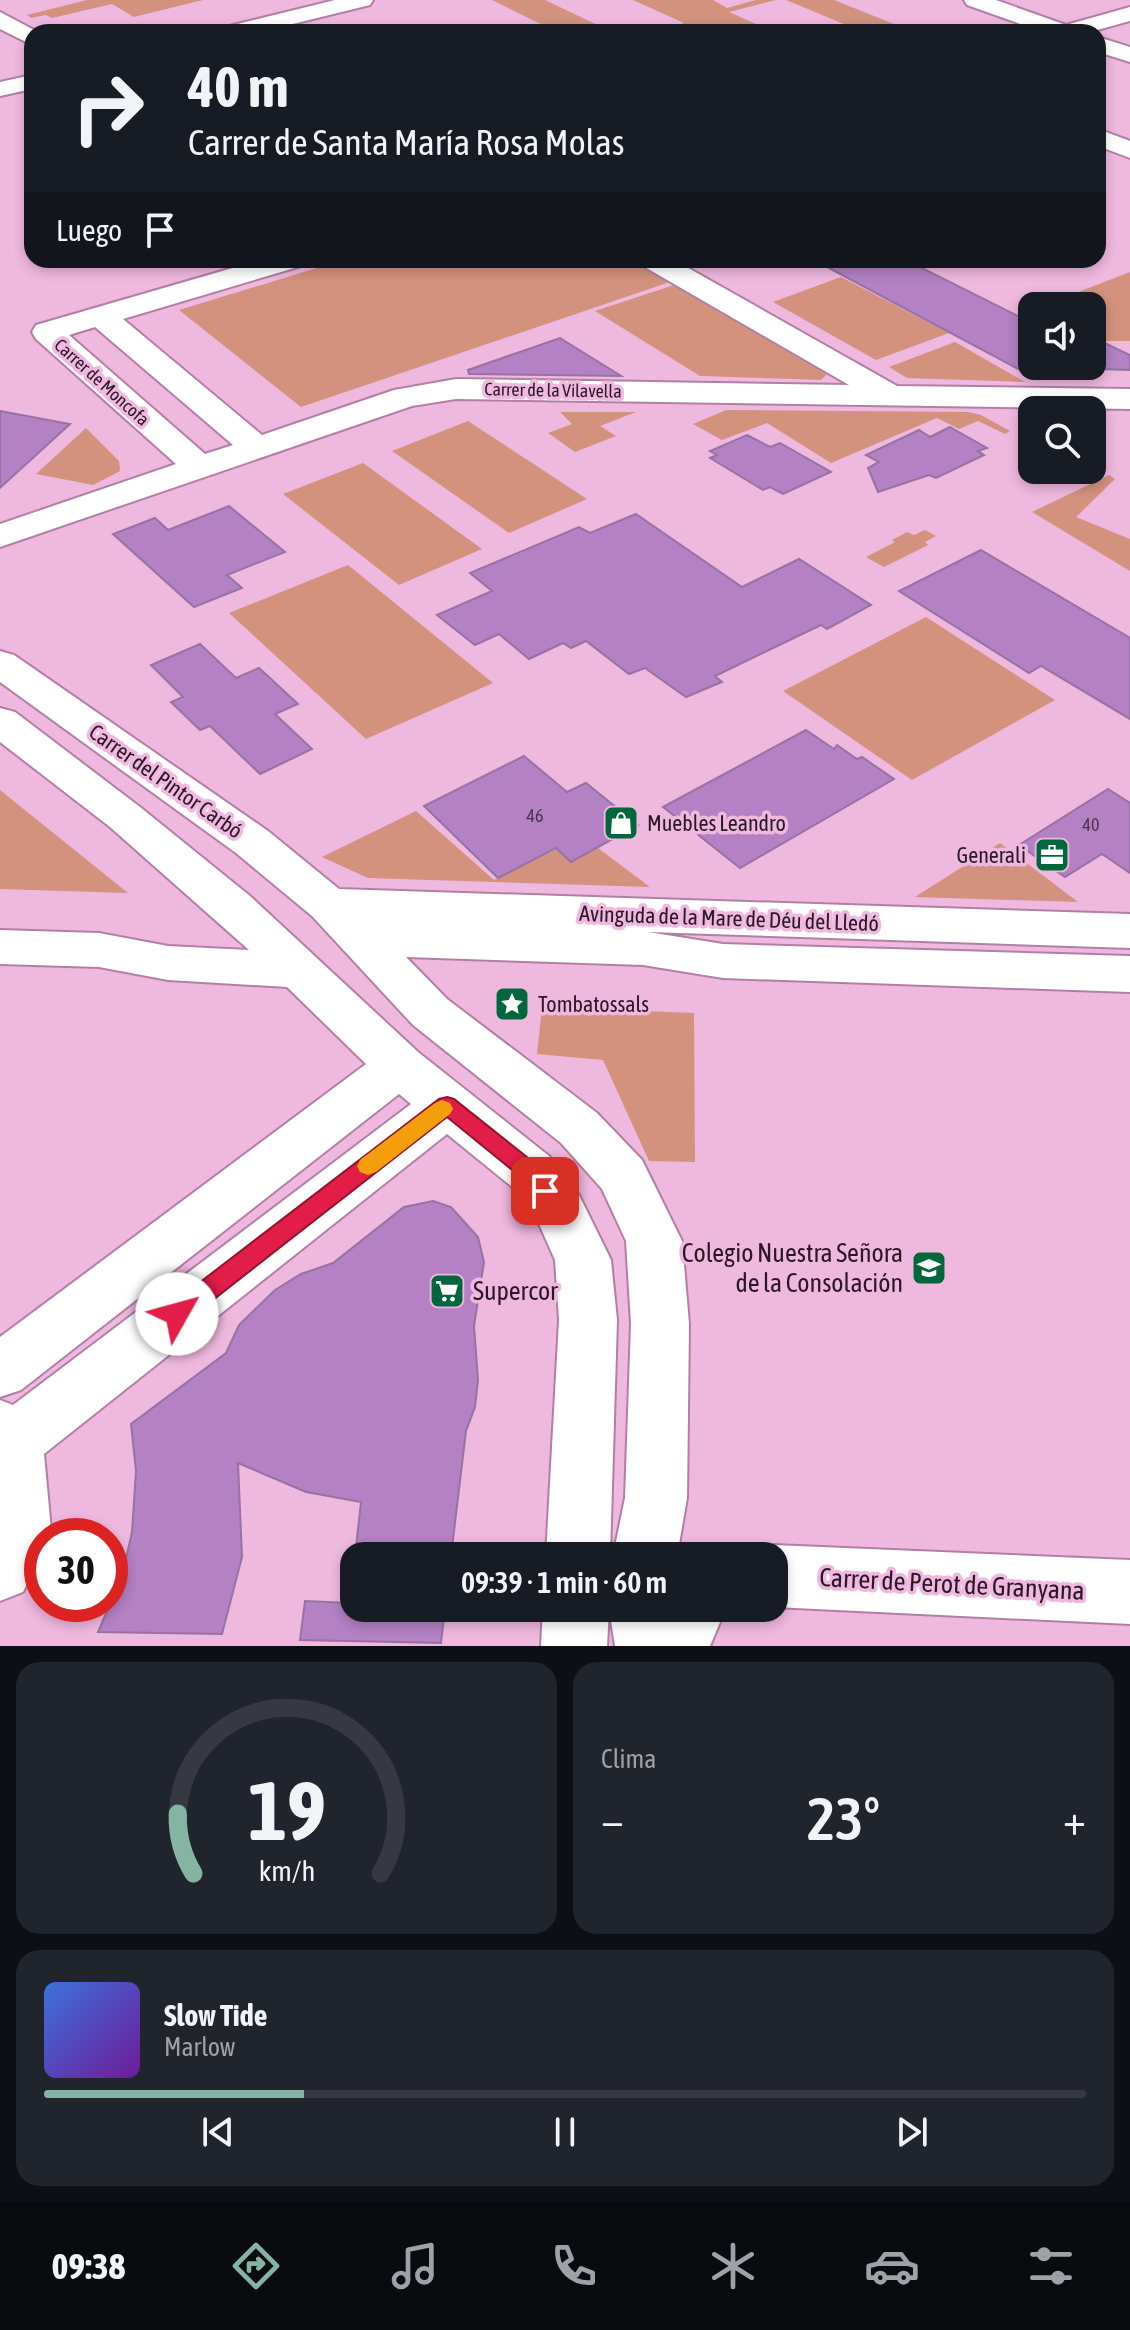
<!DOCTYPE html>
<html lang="es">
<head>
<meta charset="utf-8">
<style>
	body { margin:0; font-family:"Asap Condensed",sans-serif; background:#20242c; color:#f1f3f6; height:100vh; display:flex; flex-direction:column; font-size:30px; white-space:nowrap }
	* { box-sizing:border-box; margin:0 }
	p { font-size:26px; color:#9ea1a6 }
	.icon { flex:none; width:44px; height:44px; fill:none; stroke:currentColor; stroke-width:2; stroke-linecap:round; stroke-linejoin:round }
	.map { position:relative; height:1646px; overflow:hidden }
	.side { display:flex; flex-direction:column; gap:16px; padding:16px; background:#0d0f14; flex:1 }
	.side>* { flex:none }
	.guide { position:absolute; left:24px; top:24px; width:1082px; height:244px; border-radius:24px; box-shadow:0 4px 12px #0003; background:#171b24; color:#f1f3f6; overflow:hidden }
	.tools { position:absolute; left:1018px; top:292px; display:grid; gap:16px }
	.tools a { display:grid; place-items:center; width:88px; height:88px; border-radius:16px; background:#171b24; box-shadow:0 4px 12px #0003; font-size:40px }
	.speed { position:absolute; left:24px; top:1518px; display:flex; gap:16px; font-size:40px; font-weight:700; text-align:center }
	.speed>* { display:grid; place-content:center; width:104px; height:104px; border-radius:50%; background:#171b24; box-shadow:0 4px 12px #0003; line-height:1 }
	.speed .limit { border:12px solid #d22; background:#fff; color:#111 }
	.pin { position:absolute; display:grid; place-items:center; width:68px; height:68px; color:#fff; margin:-34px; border-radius:16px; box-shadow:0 4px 12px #0006 }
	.me { position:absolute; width:88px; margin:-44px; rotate:52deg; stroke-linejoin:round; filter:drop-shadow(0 0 6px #0008) }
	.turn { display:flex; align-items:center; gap:28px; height:168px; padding:0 32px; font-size:36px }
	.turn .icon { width:104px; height:104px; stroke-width:2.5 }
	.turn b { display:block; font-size:56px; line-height:68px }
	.then { display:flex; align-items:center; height:76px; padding:0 32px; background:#0003; gap:16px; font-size:30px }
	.big { font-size:60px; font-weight:600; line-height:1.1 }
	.side .card { flex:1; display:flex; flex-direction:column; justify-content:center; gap:12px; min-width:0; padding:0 28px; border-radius:24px; background:#20242c }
	.side .dial { align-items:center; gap:0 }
	.dial svg { height:208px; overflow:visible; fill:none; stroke:#363941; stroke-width:7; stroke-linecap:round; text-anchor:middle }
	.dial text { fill:#f1f3f6; stroke:none }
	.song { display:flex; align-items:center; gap:24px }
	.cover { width:96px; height:96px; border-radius:12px; background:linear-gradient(135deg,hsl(220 70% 55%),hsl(280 70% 35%)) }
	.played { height:8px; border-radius:4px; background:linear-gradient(90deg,#85b4a3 25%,#363941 25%) }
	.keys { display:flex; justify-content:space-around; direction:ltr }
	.heat { display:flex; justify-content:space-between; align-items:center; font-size:44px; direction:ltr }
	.side .tiles { flex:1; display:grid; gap:16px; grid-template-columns:1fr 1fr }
	.card:last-child { grid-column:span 2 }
	.trip { position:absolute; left:340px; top:1542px; width:448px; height:80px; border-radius:24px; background:#171b24; box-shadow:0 4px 12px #0003; font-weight:600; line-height:80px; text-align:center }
	.menu { display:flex; height:128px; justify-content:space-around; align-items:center; background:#090b0e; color:#9ea1a6 }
	.menu .icon { width:56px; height:56px }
	.menu .selected { color:#85b4a3 }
	.menu b { font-size:36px; color:#f1f3f6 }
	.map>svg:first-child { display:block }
	.green { fill:#d3927e }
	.building { fill:#b381c4; stroke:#9673a2; stroke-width:2 }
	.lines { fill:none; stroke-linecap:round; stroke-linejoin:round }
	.minor-casing { stroke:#b27fa4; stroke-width:4 }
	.minor { fill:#fff; fill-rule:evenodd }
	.route { fill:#e11d48; stroke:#92132f; stroke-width:2 }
	.slow { fill:#f59e0b }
	.labels { text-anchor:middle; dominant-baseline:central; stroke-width:7; stroke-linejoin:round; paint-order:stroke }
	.far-street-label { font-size:18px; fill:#2b1726; stroke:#efb8df }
	.number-label { font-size:18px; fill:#4d324e }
	.street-label { font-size:22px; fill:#2b1726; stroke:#efb8df }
	.poi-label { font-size:22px; fill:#2b1726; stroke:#efb8df; text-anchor:start }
	.near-poi-label { font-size:26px; fill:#2b1726; stroke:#efb8df; text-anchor:end }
	.near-street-label { font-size:26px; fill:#2b1726; stroke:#efb8df }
</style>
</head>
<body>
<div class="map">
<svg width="1130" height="1646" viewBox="0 0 1130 1646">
	<rect width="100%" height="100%" fill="#efb8df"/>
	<g class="green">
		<polygon points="87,0 203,0 134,17 112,4 52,18 46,15 31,18 27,15"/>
		<polygon points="492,0 545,0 612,32 557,32"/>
		<polygon points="633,0 713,0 727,8 756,0 776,0 729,12 774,32 717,32 698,25 649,32 684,23"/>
		<polygon points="786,0 834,0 914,32 863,32"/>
		<polygon points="343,260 632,260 670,282 301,407 179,310"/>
		<polygon points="1130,272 1130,341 1100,341 1092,337 1092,306 1042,306"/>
		<polygon points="841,277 949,333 876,360 773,302"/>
		<polygon points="674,285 827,374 821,380 700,376 595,311"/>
		<polygon points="955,342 1025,382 907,378 889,367"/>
		<polygon points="726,410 968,412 981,415 1010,431 1005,434 978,421 959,429 937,418 831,463 767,423 722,440 693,424"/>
		<polygon points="560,412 636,412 600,426 616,436 575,452 548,433 572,424"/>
		<polygon points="468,421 587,499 509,533 392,451"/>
		<polygon points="86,428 119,461 120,471 93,485 36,474"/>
		<polygon points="363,463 482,549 399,585 283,494"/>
		<polygon points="1109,475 1115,479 1076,517 1130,539 1130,571 1032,512"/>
		<polygon points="925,530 936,536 925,542 928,545 884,567 866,557 895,542 892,540 907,532 914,535"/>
		<polygon points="348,565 493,683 366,739 229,613"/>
		<polygon points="926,617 1055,700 912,780 783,691"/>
		<polygon points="0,790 128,893 0,889"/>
		<polygon points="416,811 494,880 557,849 572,862 598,848 650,887 368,878 322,857"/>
		<polygon points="1000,843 1078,902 915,897"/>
		<polygon points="542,1007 694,1013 695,1162 649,1161 603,1060 537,1054"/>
	</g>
	<g class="building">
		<polygon points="814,260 906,260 1032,323 1032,366 1034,366 1022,371"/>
		<polygon points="1092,337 1130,355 1130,370 1064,368 1092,366"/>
		<polygon points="560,338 621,376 469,374 468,370"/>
		<polygon points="0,411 70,424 0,488"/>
		<polygon points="950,427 987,448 978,451 984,455 936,478 929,475 878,492 868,468 879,462 866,455 919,430 930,437"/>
		<polygon points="747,435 770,447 780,443 831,472 783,494 770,487 763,490 710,458 717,455 710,451"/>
		<polygon points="229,506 285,552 227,575 242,588 194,607 113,534 155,518 168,530"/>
		<polygon points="636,514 742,587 799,559 871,605 827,629 821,625 715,676 722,682 686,697 645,668 629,674 586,641 571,648 563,643 529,659 499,634 475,645 437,615 492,591 470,573 579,527 590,533"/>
		<polygon points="981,550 1130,638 1130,719 1041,666 1029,673 899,591"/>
		<polygon points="200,644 236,678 259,668 298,704 275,714 312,749 260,774 210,726 200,730 171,702 183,697 151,665"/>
		<polygon points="806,730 834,749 837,745 857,759 862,757 894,779 740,868 663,807"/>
		<polygon points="524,756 567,792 586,783 638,825 571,862 556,848 498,878 424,806"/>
		<polygon points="1108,789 1130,803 1130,873 1102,854 1065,877 1019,845"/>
		<polygon points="433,1201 451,1207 478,1237 484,1262 474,1326 478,1380 475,1407 466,1431 451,1556 355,1556 361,1502 306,1492 238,1463 242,1557 222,1634 98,1632 122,1576 132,1532 136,1471 131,1424 226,1353 239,1325 275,1290 301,1274 333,1263 404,1207"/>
		<polygon points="354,1561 354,1608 445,1608 441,1643 300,1640 305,1601 349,1603"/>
	</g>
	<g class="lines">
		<defs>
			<g id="minor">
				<polygon points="335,0 373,0 370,5 260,32 222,32 225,27"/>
				<polygon points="964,0 996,0 1066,25 1130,7 1130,21 1090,32 1043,32 967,5"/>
				<polygon points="0,12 38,32 32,32 32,45 0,29"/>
				<polygon points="1098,37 1130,47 1130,62 1098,52"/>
				<polygon points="32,75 32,89 0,96 0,82"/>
				<polygon points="1098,129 1130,141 1130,158 1098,146"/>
				<path d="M260,260H305L301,266L123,319L262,435L394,390L456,379L849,385L643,266L639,260H674L897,386L1130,389V409L456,399L412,406L0,547V524L176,464L36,339L32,332L36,325ZM95,327L233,445L205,454L69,335Z"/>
				<polygon points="0,651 14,655 268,831 339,889 1130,914 1130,948 648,932 723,944 1130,956 1130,992 723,978 643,965 406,957 447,999 597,1113 642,1160 682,1241 689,1324 687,1498 677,1556 613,1556 625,1498 631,1324 626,1241 602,1189 561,1143 413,1025 312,916 236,853 0,682"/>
				<polygon points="0,708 15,712 140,807 250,896 418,1052 549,1156 579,1195 611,1260 617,1320 610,1556 546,1556 559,1320 555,1260 539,1224 511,1186 447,1134 44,1454 51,1530 49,1536 42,1536 42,1552 23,1592 0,1601 0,1400 13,1405 411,1104 399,1094 21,1390 0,1397 0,1337 366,1064 287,987 168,980 99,967 0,964 0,930 99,933 168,946 249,950 110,827 0,742"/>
				<polygon points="774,1545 1130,1560 1130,1624 774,1607 774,1556 750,1556"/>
				<polygon points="543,1608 609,1608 607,1646 541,1646"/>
				<polygon points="609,1608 726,1608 710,1646 615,1646"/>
			</g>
		</defs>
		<use href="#minor" class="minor-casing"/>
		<use href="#minor" class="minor"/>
	</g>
	<polygon class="route" points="447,1097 454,1099 537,1165 556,1191 553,1197 545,1200 537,1197 522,1178 447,1117 186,1321 177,1324 169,1321 166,1314 169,1306 439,1099"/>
	<polygon class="slow" points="442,1100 450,1103 453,1109 450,1114 376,1172 368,1175 360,1172 357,1166 360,1160 435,1103"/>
	<defs>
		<symbol id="shop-square" viewBox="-11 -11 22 22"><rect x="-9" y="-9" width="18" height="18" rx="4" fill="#00673d" stroke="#efb8df"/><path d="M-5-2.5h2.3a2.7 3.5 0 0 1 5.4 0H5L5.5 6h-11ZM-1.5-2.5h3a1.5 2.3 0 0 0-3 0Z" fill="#fff"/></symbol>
		<symbol id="office-square" viewBox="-11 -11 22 22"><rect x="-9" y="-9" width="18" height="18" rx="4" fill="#00673d" stroke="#efb8df"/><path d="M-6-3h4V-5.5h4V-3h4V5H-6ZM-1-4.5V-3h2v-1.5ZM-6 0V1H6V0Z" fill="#fff"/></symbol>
		<symbol id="sight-square" viewBox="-11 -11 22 22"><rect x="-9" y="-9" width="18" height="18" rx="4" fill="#00673d" stroke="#efb8df"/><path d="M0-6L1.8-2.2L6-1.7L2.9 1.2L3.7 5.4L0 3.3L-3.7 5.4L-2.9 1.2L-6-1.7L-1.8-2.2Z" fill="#fff"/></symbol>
		<symbol id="school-square" viewBox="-11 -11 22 22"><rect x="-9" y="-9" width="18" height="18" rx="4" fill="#00673d" stroke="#efb8df"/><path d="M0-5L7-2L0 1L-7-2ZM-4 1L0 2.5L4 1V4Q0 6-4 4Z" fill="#fff"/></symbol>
		<symbol id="supermarket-square" viewBox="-11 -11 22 22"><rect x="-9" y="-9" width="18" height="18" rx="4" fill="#00673d" stroke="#efb8df"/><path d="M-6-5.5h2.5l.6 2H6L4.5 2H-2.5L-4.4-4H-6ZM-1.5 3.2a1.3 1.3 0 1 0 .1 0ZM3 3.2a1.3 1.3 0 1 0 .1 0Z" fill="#fff"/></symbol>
	</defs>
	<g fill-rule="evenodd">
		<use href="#shop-square" x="601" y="803" width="40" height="40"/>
		<use href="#office-square" x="1032" y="835" width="40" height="40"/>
		<use href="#sight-square" x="492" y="984" width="40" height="40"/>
		<use href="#school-square" x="909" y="1248" width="40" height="40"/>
		<use href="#supermarket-square" x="427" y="1271" width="40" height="40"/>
	</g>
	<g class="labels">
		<g class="far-street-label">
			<text transform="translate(102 382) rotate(42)">Carrer de Moncofa</text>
			<text transform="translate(553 390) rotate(1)">Carrer de la Vilavella</text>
		</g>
		<g class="number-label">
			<text x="535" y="815">46</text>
			<text x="1091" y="824">40</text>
		</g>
		<g class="street-label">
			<text transform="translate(166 781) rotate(35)">Carrer del Pintor Carbó</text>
			<text transform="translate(729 918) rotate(2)">Avinguda de la Mare de Déu del Lledó</text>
		</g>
		<g class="poi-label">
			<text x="647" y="823">Muebles Leandro</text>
			<text x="1026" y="855" text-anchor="end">Generali</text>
			<text x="538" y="1004">Tombatossals</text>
		</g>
		<g class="near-poi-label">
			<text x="903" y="1253">Colegio Nuestra Señora<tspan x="903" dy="30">de la Consolación</tspan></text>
			<text x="473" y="1291" text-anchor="start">Supercor</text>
		</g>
		<g class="near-street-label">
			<text transform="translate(952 1584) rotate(3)">Carrer de Perot de Granyana</text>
		</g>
	</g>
</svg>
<div class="tools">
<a><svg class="icon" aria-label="sound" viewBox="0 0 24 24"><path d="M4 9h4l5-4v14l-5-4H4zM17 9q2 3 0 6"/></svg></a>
<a><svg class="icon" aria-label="search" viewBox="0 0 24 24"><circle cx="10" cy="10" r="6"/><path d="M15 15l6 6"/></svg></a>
</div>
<div class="speed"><div class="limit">30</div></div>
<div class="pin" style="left:545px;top:1191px;background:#d93025"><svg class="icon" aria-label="arrive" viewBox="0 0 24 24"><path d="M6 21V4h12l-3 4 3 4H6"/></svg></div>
<svg class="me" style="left:177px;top:1314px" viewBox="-20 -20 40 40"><circle r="19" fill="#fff"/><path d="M0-13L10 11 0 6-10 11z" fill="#e11d48"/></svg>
<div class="trip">09:39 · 1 min · 60 m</div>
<div class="guide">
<div class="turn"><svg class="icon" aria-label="right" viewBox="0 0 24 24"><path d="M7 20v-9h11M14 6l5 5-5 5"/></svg><div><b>40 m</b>Carrer de Santa María Rosa Molas</div></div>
<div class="then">Luego<svg class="icon" aria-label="arrive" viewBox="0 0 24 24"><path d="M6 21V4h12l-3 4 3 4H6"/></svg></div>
</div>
</div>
<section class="side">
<div class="tiles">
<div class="card dial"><svg viewBox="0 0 100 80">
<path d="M14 69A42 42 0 1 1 86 69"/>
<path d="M14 69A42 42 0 0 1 8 46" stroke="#85b4a3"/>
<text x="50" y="56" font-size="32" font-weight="700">19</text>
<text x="50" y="72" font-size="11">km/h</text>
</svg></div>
<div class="card"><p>Clima</p>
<div class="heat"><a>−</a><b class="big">23°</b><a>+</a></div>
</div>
<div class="card">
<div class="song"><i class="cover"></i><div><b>Slow Tide</b><p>Marlow</p></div></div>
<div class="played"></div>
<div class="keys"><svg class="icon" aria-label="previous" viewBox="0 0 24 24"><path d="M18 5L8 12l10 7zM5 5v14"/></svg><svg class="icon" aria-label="pause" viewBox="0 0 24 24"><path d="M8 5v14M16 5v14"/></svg><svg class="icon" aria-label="next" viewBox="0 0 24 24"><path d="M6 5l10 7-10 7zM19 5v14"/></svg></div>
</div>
</div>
</section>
<nav class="menu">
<b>09:38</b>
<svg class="icon selected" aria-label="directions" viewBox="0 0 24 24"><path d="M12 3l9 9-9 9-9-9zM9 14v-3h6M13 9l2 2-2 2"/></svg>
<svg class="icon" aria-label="music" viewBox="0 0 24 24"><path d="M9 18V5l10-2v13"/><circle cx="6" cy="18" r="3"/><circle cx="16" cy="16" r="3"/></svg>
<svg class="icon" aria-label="phone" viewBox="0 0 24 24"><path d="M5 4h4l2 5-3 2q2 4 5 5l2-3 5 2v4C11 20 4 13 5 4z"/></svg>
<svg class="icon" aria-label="climate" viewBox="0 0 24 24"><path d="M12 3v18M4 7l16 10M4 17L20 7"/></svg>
<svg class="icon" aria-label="car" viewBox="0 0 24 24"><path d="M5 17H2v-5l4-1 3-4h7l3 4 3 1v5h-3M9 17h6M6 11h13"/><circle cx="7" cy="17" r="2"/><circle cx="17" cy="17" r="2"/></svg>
<svg class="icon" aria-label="filters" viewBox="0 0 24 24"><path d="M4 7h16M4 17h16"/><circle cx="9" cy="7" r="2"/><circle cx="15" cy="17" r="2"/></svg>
</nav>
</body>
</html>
